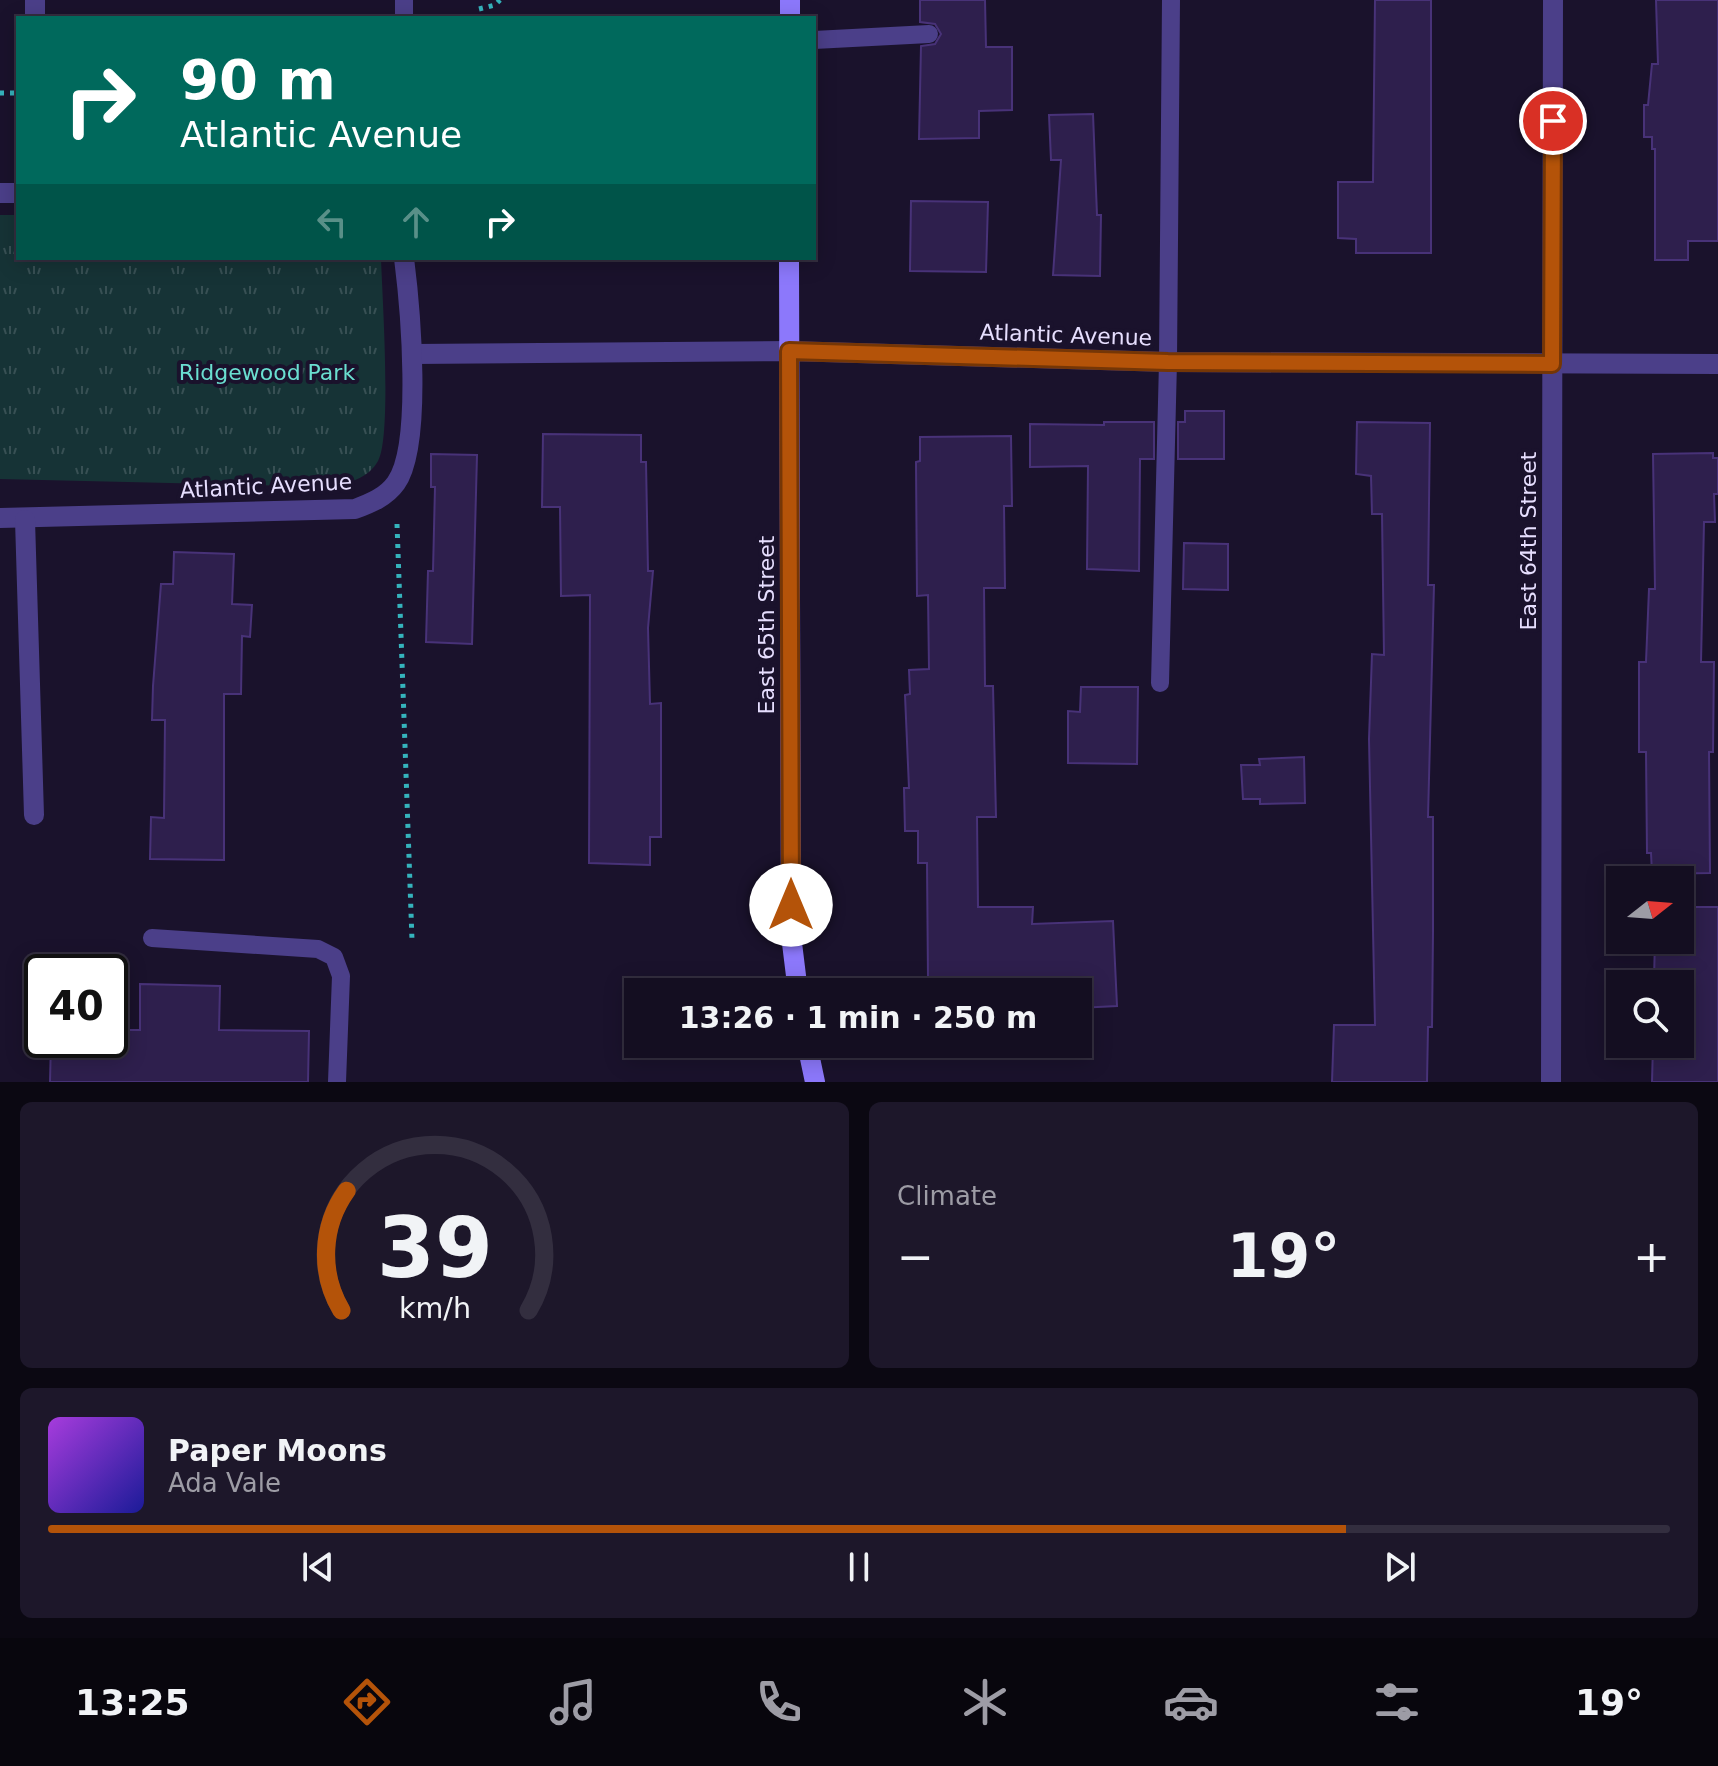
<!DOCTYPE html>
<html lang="en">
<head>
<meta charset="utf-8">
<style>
	body { margin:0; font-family:"DejaVu Sans",sans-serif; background:#1d172a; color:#f1f3f6; height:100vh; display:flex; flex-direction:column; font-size:30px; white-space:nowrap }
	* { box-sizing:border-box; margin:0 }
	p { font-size:26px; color:#9d9ca5 }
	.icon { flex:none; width:44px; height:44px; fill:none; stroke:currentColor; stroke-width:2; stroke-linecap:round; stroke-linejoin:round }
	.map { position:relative; height:1082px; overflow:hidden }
	.side { display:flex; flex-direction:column; gap:20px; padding:20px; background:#0b0812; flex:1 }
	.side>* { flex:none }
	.hud { position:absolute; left:16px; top:16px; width:800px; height:244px; border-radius:0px; box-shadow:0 4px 20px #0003,0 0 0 2px #332e3f; background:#00695c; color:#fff; overflow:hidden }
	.needle { width:52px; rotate:73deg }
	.controls { position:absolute; left:1606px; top:866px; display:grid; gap:16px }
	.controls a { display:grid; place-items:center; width:88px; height:88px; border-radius:0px; background:#140e21; box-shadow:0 4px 20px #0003,0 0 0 2px #332e3f; font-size:40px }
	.speed { position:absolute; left:24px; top:954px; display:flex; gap:16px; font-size:40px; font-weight:700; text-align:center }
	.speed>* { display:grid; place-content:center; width:104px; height:104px; border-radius:50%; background:#140e21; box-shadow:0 4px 20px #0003,0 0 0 2px #332e3f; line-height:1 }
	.speed .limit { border:4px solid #111; border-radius:12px; background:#fff; color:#111 }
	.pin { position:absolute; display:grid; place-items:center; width:68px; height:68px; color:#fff; margin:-34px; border:4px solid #fff; border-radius:50%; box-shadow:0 2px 8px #0007 }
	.me { position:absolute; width:88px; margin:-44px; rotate:0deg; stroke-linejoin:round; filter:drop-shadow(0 0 6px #0008) }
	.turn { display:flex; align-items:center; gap:28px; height:168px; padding:0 32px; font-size:36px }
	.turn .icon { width:104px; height:104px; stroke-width:2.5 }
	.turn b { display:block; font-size:56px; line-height:68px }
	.lanes { display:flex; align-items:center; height:76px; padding:0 32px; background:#0003; justify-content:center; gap:40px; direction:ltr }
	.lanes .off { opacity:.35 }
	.big { font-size:60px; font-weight:600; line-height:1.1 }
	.side .widget { flex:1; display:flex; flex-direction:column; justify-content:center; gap:12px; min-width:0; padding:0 28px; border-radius:12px; background:#1d172a }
	.side .dial { align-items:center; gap:0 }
	.dial svg { height:208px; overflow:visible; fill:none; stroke:#332e3f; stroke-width:7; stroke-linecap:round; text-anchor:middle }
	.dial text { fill:#f1f3f6; stroke:none }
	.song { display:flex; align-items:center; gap:24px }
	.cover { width:96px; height:96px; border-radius:12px; background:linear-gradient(135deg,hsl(280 70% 55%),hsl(240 70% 35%)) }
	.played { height:8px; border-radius:4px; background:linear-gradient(90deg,#b45309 80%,#332e3f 80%) }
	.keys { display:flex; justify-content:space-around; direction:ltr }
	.heat { display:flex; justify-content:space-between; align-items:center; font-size:44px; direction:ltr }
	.side .tiles { flex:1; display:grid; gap:20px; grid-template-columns:1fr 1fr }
	.widget:last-child { grid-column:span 2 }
	.trip { position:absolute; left:624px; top:978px; width:468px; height:80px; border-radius:0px; background:#140e21; box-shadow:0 4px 20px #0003,0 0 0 2px #332e3f; font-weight:600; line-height:80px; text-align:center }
	.tabs { display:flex; height:128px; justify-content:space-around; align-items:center; background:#08060d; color:#9d9ca5 }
	.tabs .icon { width:56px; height:56px }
	.tabs .current { color:#b45309 }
	.tabs b { font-size:36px; color:#f1f3f6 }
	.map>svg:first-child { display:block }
	.park { fill:url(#park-tufts) }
	.building { fill:#2e1f4d; stroke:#483278; stroke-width:2 }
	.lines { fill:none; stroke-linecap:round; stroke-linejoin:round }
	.path { stroke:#35b3bc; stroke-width:5; stroke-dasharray:4 6; stroke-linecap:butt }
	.lane { stroke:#4b3f89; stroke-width:18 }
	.street { stroke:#4b3f89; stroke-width:20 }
	.secondary { stroke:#8c78fb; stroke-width:20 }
	.route-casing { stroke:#753606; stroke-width:20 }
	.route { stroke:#b45309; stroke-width:14 }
	.labels { text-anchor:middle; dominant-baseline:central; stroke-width:8; stroke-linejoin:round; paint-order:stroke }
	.street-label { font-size:22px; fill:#e6defe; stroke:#1a122c }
	.park-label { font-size:22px; fill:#6aded0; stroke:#1a122c }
</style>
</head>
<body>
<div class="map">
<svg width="1718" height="1082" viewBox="0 0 1718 1082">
	<defs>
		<pattern id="park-tufts" width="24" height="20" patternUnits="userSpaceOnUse" patternTransform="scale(2)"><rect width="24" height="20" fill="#163336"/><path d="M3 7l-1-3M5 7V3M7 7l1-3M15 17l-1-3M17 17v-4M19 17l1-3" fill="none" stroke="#385054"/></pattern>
	</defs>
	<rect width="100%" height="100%" fill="#1a122c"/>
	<path class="park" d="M0,215H18V258H381C382,294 392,437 378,461C369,477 353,481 337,487L0,479Z"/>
	<g class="building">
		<polygon points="920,0 985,0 986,47 1012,47 1012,110 979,111 979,138 919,139 921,46 935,44 941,34 935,24 920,22"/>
		<polygon points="1375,0 1431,0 1431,253 1356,253 1356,239 1338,238 1338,182 1373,182"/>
		<polygon points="1656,0 1718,0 1718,241 1688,241 1688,260 1655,260 1655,149 1652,149 1652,137 1644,137 1644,105 1648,105 1652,64 1658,64"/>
		<polygon points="1093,114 1097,215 1101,215 1100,276 1053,275 1061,160 1051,160 1049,115"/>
		<polygon points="911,201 988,202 986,272 910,271"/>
		<polygon points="1185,411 1224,411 1224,459 1178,459 1178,422 1185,422"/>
		<polygon points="1104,422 1154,422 1154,459 1140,459 1139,571 1087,569 1088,466 1030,467 1030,424 1104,425"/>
		<polygon points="1357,422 1430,423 1428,585 1434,585 1428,817 1433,817 1433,932 1432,1027 1428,1027 1427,1082 1332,1082 1334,1025 1375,1025 1369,739 1372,654 1384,655 1382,514 1372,514 1371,476 1356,474"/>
		<polygon points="543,434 641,435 641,462 646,462 648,571 653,571 648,628 650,704 661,703 661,837 650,837 650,865 589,863 590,595 561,596 560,507 542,507"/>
		<polygon points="1011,436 1012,506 1004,506 1005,588 984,588 985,686 993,686 996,817 977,817 978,907 1033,907 1032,924 1113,921 1117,1006 1078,1008 1078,992 1069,992 1068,978 928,978 927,863 918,863 918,831 905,831 904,788 909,788 905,695 910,694 909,670 929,669 928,595 917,596 916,462 920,461 920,437"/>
		<polygon points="1713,453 1713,458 1718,458 1718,494 1714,494 1715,522 1704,522 1701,662 1714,662 1713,752 1709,752 1710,873 1652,874 1651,853 1647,853 1646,752 1639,752 1639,662 1646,662 1649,589 1655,589 1653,454"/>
		<polygon points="431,454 477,455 472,644 426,642 428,571 433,571 435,487 431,487"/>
		<polygon points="1184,543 1228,544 1228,590 1183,589"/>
		<polygon points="174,552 234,554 232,604 252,605 250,637 242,636 241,694 224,694 224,860 150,859 151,817 164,818 165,720 152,720 153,686 161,584 173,584"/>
		<polygon points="1081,687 1138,687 1137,764 1068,763 1068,711 1080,712"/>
		<polygon points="1304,757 1305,803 1260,804 1260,799 1243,799 1241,765 1260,765 1259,759"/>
		<polygon points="1680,907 1718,907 1718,1082 1652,1082 1653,1044 1680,1044 1680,979 1654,979 1655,940 1680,940"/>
		<polygon points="140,984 220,986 219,1030 309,1031 308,1082 50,1082 51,1040 110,1040 110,1030 140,1030"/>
	</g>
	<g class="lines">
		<g class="path">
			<polyline points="479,9 495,5 500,0"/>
			<polyline points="0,93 18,93"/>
			<polyline points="397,524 412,940"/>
		</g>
		<g class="lane">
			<polyline points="404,18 404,0"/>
			<polyline points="814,40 929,34"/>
			<polyline points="1160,683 1168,362 1171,0"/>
			<polyline points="152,938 318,949 334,957 341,976 337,1082"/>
		</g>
		<g class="street">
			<polyline points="35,0 35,18"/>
			<polyline points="0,193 18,193"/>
			<polyline points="413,354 789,351 1168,362 1718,364"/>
			<path d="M0,518L355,509C371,503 386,497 396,483C423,445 410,305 404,258"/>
			<polyline points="25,520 34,815"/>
			<polyline points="1551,1082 1553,0"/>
		</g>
		<g class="secondary">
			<polyline points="790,0 790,18"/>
			<polyline points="789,258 791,935 798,992"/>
			<polyline points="807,1044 815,1082"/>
		</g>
	</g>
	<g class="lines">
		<defs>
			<polyline id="route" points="791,905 789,351 1168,362 1552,364 1553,121"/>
		</defs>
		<use href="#route" class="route-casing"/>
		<use href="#route" class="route"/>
	</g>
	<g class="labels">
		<g class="street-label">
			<text transform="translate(1066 335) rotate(2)">Atlantic Avenue</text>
			<text transform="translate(266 486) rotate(-3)">Atlantic Avenue</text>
			<text transform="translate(1528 541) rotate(-90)">East 64th Street</text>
			<text transform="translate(766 625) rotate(-90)">East 65th Street</text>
		</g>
		<g class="park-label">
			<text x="267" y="372">Ridgewood Park</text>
		</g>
	</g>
</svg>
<div class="controls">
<a><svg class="needle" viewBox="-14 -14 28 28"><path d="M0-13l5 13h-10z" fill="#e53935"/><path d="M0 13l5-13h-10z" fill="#9d9ca5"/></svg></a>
<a><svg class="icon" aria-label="search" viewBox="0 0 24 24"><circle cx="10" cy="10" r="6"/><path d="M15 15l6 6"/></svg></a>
</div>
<div class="speed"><div class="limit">40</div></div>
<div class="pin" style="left:1553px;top:121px;background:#d93025"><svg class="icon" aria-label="arrive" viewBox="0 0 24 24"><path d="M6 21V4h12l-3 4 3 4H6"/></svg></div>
<svg class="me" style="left:791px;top:905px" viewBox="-20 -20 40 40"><circle r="19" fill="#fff"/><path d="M0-13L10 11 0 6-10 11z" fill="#b45309"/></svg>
<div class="trip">13:26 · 1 min · 250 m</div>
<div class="hud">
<div class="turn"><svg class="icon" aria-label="right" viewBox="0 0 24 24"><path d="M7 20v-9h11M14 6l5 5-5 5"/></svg><div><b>90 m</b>Atlantic Avenue</div></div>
<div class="lanes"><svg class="icon off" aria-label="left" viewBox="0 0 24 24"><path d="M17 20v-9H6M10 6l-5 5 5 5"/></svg><svg class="icon off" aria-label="ahead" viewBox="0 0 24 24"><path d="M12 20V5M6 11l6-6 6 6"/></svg><svg class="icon" aria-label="right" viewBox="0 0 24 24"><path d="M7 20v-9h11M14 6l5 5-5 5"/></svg></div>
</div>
</div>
<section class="side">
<div class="tiles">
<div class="widget dial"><svg viewBox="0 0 100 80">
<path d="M14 69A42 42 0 1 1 86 69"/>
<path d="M14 69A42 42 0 0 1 16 23" stroke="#b45309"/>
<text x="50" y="56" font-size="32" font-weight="700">39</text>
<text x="50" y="72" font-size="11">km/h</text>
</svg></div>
<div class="widget"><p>Climate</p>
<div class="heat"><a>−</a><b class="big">19°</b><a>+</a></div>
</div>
<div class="widget">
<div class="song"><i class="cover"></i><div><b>Paper Moons</b><p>Ada Vale</p></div></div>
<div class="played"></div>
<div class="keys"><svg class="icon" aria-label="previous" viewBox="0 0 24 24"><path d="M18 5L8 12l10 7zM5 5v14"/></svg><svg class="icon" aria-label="pause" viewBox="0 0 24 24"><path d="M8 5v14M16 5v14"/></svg><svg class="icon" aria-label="next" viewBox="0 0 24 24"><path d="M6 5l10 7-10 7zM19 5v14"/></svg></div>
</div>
</div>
</section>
<nav class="tabs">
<b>13:25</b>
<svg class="icon current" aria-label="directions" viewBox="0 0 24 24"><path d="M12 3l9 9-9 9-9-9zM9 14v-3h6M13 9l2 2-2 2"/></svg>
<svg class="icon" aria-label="music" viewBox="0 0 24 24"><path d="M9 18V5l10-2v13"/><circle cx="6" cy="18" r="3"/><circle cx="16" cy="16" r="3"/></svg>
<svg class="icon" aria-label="phone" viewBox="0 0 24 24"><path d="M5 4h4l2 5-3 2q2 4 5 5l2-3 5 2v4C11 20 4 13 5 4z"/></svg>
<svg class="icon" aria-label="climate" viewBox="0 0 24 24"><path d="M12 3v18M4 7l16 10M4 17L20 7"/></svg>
<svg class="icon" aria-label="car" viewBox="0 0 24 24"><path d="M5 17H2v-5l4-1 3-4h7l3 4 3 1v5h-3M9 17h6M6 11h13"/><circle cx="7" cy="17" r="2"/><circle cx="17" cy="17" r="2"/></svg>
<svg class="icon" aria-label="filters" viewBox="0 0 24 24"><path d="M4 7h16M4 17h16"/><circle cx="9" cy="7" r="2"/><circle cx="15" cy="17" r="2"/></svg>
<b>19°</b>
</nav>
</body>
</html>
